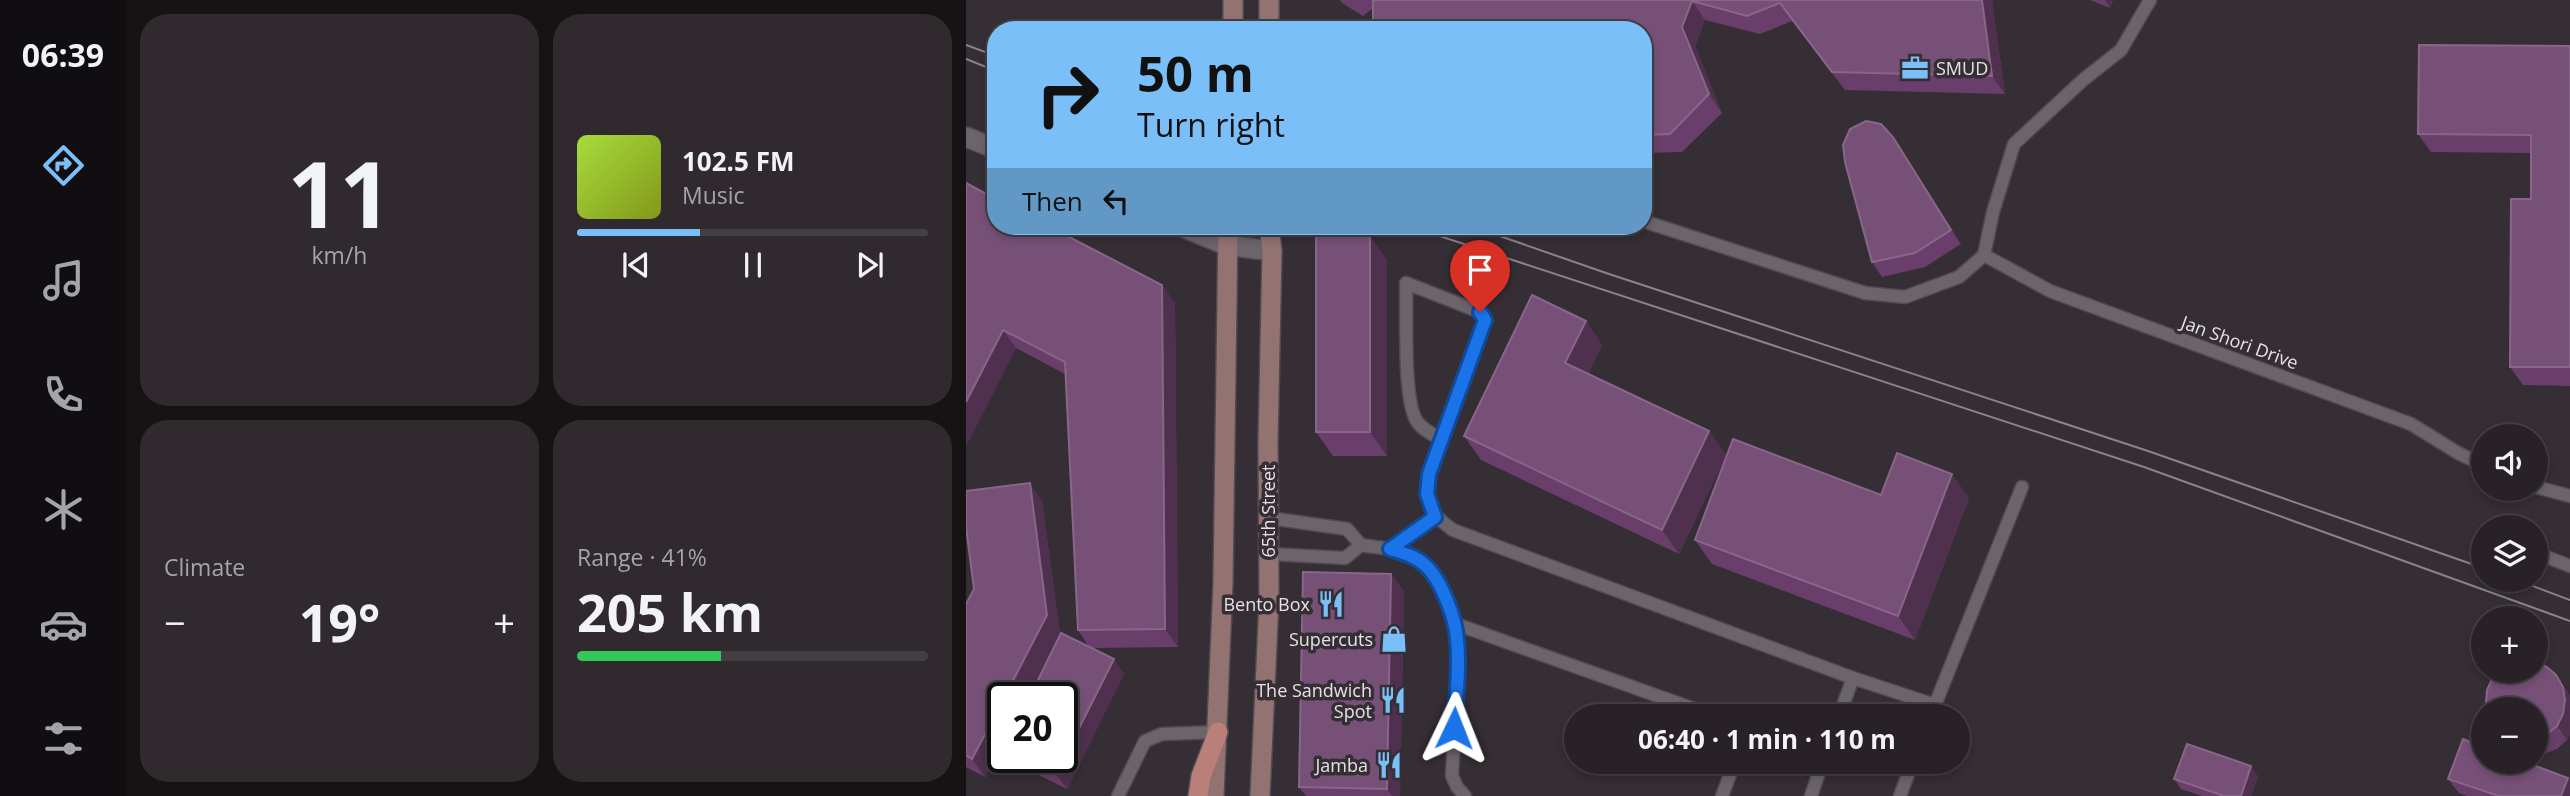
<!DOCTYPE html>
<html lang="en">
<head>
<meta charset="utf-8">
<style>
	body { margin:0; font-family:"Open Sans",sans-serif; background:#302a2f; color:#f1f3f6; height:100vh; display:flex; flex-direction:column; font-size:26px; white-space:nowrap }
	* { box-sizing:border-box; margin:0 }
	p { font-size:23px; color:#a5a4a7 }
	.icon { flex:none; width:38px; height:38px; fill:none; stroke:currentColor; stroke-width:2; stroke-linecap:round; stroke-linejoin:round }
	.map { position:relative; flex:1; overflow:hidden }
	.drawer { display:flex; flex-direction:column; gap:14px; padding:14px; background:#161315; width:840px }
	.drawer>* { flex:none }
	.guide { position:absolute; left:21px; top:21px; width:665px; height:214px; border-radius:28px; box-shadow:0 4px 10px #0003,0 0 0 2px #443f44; background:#7abff8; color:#111; overflow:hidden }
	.tools { position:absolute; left:1505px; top:424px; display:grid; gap:14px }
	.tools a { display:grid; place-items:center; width:77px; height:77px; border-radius:50%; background:#282227; box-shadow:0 4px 10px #0003,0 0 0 2px #443f44; font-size:35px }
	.speed { position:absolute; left:21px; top:682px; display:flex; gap:14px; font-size:35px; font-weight:700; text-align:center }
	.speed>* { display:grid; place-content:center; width:91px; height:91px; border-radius:50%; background:#282227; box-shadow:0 4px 10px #0003,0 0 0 2px #443f44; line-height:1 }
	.speed .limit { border:4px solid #111; border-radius:10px; background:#fff; color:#111 }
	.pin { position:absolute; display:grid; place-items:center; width:60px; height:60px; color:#fff; margin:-72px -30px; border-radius:50% 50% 50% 0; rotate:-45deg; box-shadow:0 0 7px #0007 }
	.pin .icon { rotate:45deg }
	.me { position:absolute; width:77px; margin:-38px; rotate:2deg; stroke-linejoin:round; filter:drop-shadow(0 0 5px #0008) }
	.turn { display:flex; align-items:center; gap:24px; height:147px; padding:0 35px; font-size:32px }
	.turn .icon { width:91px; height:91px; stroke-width:2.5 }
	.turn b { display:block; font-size:49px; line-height:60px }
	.then { display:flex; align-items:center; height:66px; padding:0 35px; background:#0003; gap:14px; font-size:26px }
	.big { font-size:52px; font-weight:700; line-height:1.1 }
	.drawer .card { flex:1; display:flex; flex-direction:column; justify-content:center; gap:10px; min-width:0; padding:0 24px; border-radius:28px; background:#302a2f }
	.drawer .dial { align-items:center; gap:0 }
	.dial b { font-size:91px; line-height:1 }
	.song { display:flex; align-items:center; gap:21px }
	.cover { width:84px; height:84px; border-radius:10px; background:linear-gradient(135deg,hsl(80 70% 55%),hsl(70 70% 35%)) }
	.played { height:7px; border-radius:4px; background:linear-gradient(90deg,#7abff8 35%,#443f44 35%) }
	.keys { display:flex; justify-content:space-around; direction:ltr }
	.heat { display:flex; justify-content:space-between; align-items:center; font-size:38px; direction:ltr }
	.charge { height:10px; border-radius:5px; background:linear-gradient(90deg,#34c759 41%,#443f44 0) }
	.drawer .tiles { flex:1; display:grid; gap:14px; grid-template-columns:repeat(2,1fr) }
	.trip { position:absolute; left:598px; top:704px; width:406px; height:70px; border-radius:35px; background:#282227; box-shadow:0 4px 10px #0003,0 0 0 2px #443f44; font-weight:700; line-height:70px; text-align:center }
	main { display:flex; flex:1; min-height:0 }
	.menu { display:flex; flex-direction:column; width:126px; justify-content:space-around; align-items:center; background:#100e10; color:#a5a4a7 }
	.menu .icon { width:49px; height:49px }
	.menu .on { color:#7abff8 }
	.menu b { font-size:32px; color:#f1f3f6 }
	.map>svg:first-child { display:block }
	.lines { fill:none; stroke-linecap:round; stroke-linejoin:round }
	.service-casing { stroke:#504b50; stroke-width:15 }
	.minor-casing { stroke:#504b50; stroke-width:22 }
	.secondary-casing { stroke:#504b50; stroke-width:22 }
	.primary-casing { stroke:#504b50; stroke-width:22 }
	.service { stroke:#6c646b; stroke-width:12 }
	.minor { stroke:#6c646b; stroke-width:19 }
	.secondary { stroke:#937272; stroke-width:19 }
	.primary { stroke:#bb7f79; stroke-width:19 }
	.tram { stroke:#8a8489; stroke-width:2 }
	.wall { fill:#6a3e6a }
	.shaded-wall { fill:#4f304f }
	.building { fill:#775077; stroke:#896689; stroke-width:2 }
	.route-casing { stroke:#114b97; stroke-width:18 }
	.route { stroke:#1a73e8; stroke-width:12 }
	.labels { text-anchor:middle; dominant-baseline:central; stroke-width:7; stroke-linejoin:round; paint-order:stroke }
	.poi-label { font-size:18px; fill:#e5e1e5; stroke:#352e34; text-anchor:end }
	.street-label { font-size:18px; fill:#e5e1e5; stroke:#352e34 }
</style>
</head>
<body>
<main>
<nav class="menu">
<b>06:39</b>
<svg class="icon on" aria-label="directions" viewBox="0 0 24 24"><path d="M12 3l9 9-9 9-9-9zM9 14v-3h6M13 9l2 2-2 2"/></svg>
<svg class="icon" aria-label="music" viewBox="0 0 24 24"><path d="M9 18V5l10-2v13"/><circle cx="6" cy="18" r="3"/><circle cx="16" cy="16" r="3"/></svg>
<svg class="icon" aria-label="phone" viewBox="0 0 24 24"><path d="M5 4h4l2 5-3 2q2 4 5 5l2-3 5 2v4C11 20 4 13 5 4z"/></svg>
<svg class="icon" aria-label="climate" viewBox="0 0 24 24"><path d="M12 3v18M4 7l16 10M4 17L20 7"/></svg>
<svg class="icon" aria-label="car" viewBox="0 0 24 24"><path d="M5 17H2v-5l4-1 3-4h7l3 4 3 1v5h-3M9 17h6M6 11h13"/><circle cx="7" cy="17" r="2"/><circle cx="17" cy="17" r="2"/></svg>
<svg class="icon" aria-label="filters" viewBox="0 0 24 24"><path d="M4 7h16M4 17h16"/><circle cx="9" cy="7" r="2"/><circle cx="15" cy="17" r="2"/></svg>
</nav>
<section class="drawer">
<div class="tiles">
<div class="card dial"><b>11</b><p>km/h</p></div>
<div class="card">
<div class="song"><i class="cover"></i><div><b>102.5 FM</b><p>Music</p></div></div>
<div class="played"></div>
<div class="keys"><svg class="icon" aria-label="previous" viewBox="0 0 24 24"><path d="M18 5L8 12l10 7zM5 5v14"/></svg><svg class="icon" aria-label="pause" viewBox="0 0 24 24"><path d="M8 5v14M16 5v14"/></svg><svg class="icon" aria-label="next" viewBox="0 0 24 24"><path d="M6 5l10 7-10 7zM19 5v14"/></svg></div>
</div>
<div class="card"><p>Climate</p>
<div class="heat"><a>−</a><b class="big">19°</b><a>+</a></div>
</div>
<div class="card"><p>Range · 41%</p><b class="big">205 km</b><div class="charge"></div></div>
</div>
</section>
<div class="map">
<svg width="1604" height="796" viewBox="0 0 1604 796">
	<rect width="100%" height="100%" fill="#352e34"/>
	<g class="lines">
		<defs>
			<g id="service">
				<polyline points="677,221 899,293 939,297 993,277 1018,255 1027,212 1048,144 1117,80 1155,50 1184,0"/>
				<polyline points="1018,255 1084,291 1445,424 1492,453 1517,465"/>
				<path d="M475,439C466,434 455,429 450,420C437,397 441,313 440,283L509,310L517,315L519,320L463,474C459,503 464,514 487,530L887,678L969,705L1056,487"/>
				<polyline points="1570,487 1604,496"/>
				<path d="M303,518L381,529L395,545C412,548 433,548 448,557C472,571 490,614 491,641C494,685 488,732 486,776L491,787L499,796"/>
				<polyline points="424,549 469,517"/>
				<polyline points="1570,553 1604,566"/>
				<polyline points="302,554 379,558 395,545"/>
				<polyline points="487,623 748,716"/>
				<polyline points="873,716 887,678"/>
				<polyline points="152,796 179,741 196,734 252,732"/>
				<polyline points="756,796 769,761"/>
				<polyline points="845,796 857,761"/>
				<polyline points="934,796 947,761"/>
			</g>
			<g id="minor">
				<polyline points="0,137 30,149"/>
				<polyline points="214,226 260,245 306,251"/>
			</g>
			<g id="secondary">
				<polyline points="267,0 267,30"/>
				<polyline points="303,30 303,0"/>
				<polyline points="248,796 257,583 262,226"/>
				<polyline points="294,796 303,601 302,442 306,251 303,226"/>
			</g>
			<polyline id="primary" points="232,796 235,776 252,732"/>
		</defs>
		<use href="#service" class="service-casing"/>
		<use href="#minor" class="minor-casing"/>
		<use href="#secondary" class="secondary-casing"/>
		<use href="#primary" class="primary-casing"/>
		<use href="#service" class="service"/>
		<use href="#minor" class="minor"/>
		<use href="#secondary" class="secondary"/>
		<use href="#primary" class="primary"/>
		<g class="tram">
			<polyline points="0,45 30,56"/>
			<polyline points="0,59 30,71"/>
			<polyline points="443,226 1178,467 1604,621"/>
			<polyline points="505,226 640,273 1182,451 1517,568"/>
			<polyline points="1548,579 1604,600"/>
		</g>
	</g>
	<g class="wall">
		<polygon points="374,0 1026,0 1039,94 879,90 826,21 794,34 739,20 729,46 756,113 716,152 677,153 677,30 407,8 397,16 376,3"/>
		<polygon points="1124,0 1147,0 1144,8"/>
		<polygon points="1604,46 1604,386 1557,385 1544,367 1565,199 1565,153 1465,152 1452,134"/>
		<polygon points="927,137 995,244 959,267 916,277 906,262"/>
		<polygon points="0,183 196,285 209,304 212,647 126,648 158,674 101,789 48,763 44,758 96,758 123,647 112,630 99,374 50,348 0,446"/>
		<polygon points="421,260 421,456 367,456 350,432"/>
		<polygon points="620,321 636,345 622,374 743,431 760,455 713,554 515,460 498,436"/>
		<polygon points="915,495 1003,498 949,640 746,564 729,540"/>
		<polygon points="76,501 94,634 60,698 37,698 19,777 0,767 0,604"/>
		<polygon points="425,574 438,592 434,796 340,796 333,787"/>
		<polygon points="1600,689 1604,696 1604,735 1601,740 1591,749 1578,754 1570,755 1570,709"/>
		<polygon points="1292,776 1285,796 1236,796 1215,789 1208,779"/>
		<polygon points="1602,778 1604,781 1604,796 1501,796 1493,793 1482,779"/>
	</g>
	<g class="shaded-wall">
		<polygon points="1016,0 1026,0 1039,94 1026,76"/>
		<polygon points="1139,0 1147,0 1144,8"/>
		<polygon points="726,1 739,20 729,46 756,113 743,94 716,27"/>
		<polygon points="927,137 937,152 995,244 985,230"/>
		<polygon points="404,236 421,260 421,456 404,432"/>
		<polygon points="196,285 209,304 212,647 199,629"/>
		<polygon points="620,321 636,345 616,387 599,363"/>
		<polygon points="37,330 50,348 0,446 0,402"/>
		<polygon points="743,431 760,455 713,554 696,530"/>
		<polygon points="986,474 1003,498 949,640 932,616"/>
		<polygon points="64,483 76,501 94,634 60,698 38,698"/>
		<polygon points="425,574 438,592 434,796 426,796 421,789"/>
		<polygon points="148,659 158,674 101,789 90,774"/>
		<polygon points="1590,675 1604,696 1604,735 1601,740 1591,726"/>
		<polygon points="37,700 37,743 19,777 6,759"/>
		<polygon points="1285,766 1292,776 1285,796 1275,796"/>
		<polygon points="1602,778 1604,781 1604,796 1595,796"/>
	</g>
	<g class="building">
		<polygon points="407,0 1016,0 1026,76 866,72 814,3 781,16 726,1 716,27 743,94 704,134 677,135 677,30 407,30"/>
		<polygon points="1453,45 1604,46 1604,367 1544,367 1545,199 1565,199 1565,135 1452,134"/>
		<polygon points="900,121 915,124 927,137 985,230 949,253 906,262 879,162 877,145 884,129"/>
		<polygon points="0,183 30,199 30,226 82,226 196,285 199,629 112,630 99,362 37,330 0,402"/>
		<rect x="350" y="236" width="54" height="196"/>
		<polygon points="566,295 620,321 599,363 743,431 696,530 498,436"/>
		<polygon points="767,439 915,495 931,453 986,474 932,616 729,540"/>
		<polygon points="64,483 81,615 38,698 37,698 37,700 6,759 0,755 0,604 8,589 0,527 0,491"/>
		<polygon points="337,572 425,574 421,789 333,787"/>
		<polygon points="95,633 148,659 90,774 57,758 96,758 96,698 63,698"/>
		<polygon points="1570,662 1581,667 1590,675 1597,687 1599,700 1597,714 1591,726 1580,735 1570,739 1570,709 1521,709 1520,702 1521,690 1526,679 1534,670 1570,670"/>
		<polygon points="1497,739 1517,747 1517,761 1556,761 1602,778 1595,796 1533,796 1482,779"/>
		<polygon points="1221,744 1285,766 1275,796 1258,796 1208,779"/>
	</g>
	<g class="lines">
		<defs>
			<path id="route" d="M488,728C490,699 494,668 491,640C490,619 475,579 459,565C449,556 437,553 424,549L469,517L461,494L463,474L519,320L514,312"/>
		</defs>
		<use href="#route" class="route-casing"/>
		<use href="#route" class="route"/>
	</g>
	<defs>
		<symbol id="office-bare" viewBox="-9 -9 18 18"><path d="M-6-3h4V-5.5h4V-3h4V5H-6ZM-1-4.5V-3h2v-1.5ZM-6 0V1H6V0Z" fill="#7abff8" stroke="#352e34" stroke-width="2.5" paint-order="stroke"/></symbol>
		<symbol id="restaurant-bare" viewBox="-9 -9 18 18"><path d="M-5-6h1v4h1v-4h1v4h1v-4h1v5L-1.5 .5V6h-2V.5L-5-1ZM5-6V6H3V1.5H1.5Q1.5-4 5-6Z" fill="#7abff8" stroke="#352e34" stroke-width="2.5" paint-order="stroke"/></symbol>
		<symbol id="shop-bare" viewBox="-9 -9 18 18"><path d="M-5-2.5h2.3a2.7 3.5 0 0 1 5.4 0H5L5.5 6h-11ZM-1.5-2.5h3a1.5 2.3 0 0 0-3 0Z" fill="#7abff8" stroke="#352e34" stroke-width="2.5" paint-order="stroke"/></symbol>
	</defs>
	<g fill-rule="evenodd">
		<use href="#office-bare" x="930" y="49" width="38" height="38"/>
		<use href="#restaurant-bare" x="346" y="585" width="38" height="38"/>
		<use href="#shop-bare" x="409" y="620" width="38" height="38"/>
		<use href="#restaurant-bare" x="408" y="681" width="38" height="38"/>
		<use href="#restaurant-bare" x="404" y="746" width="38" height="38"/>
	</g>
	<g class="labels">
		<g class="poi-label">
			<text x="970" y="68" text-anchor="start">SMUD</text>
			<text x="344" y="604">Bento Box</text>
			<text x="407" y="639">Supercuts</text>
			<text x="406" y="690">The Sandwich<tspan x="406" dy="21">Spot</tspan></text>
			<text x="402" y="765">Jamba</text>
		</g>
		<g class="street-label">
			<text transform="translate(1274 342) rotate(20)">Jan Shori Drive</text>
			<text transform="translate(302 511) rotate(-90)">65th Street</text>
		</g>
	</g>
</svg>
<div class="tools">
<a><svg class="icon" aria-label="sound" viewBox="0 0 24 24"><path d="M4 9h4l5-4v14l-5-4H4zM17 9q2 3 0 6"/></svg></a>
<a><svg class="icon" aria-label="layers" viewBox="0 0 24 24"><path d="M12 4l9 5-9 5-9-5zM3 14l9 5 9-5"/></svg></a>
<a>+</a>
<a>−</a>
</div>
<div class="speed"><div class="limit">20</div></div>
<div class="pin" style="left:514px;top:312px;background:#d93025"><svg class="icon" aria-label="arrive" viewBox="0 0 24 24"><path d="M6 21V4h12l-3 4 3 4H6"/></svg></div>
<svg class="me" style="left:488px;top:728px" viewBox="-20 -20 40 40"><path d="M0-17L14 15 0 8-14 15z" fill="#1a73e8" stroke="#fff" stroke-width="4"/></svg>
<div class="trip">06:40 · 1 min · 110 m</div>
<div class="guide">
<div class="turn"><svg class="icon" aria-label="right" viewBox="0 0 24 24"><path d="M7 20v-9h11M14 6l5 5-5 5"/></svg><div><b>50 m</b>Turn right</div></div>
<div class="then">Then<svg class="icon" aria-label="left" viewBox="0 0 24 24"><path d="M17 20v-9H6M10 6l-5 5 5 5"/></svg></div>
</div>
</div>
</main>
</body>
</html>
